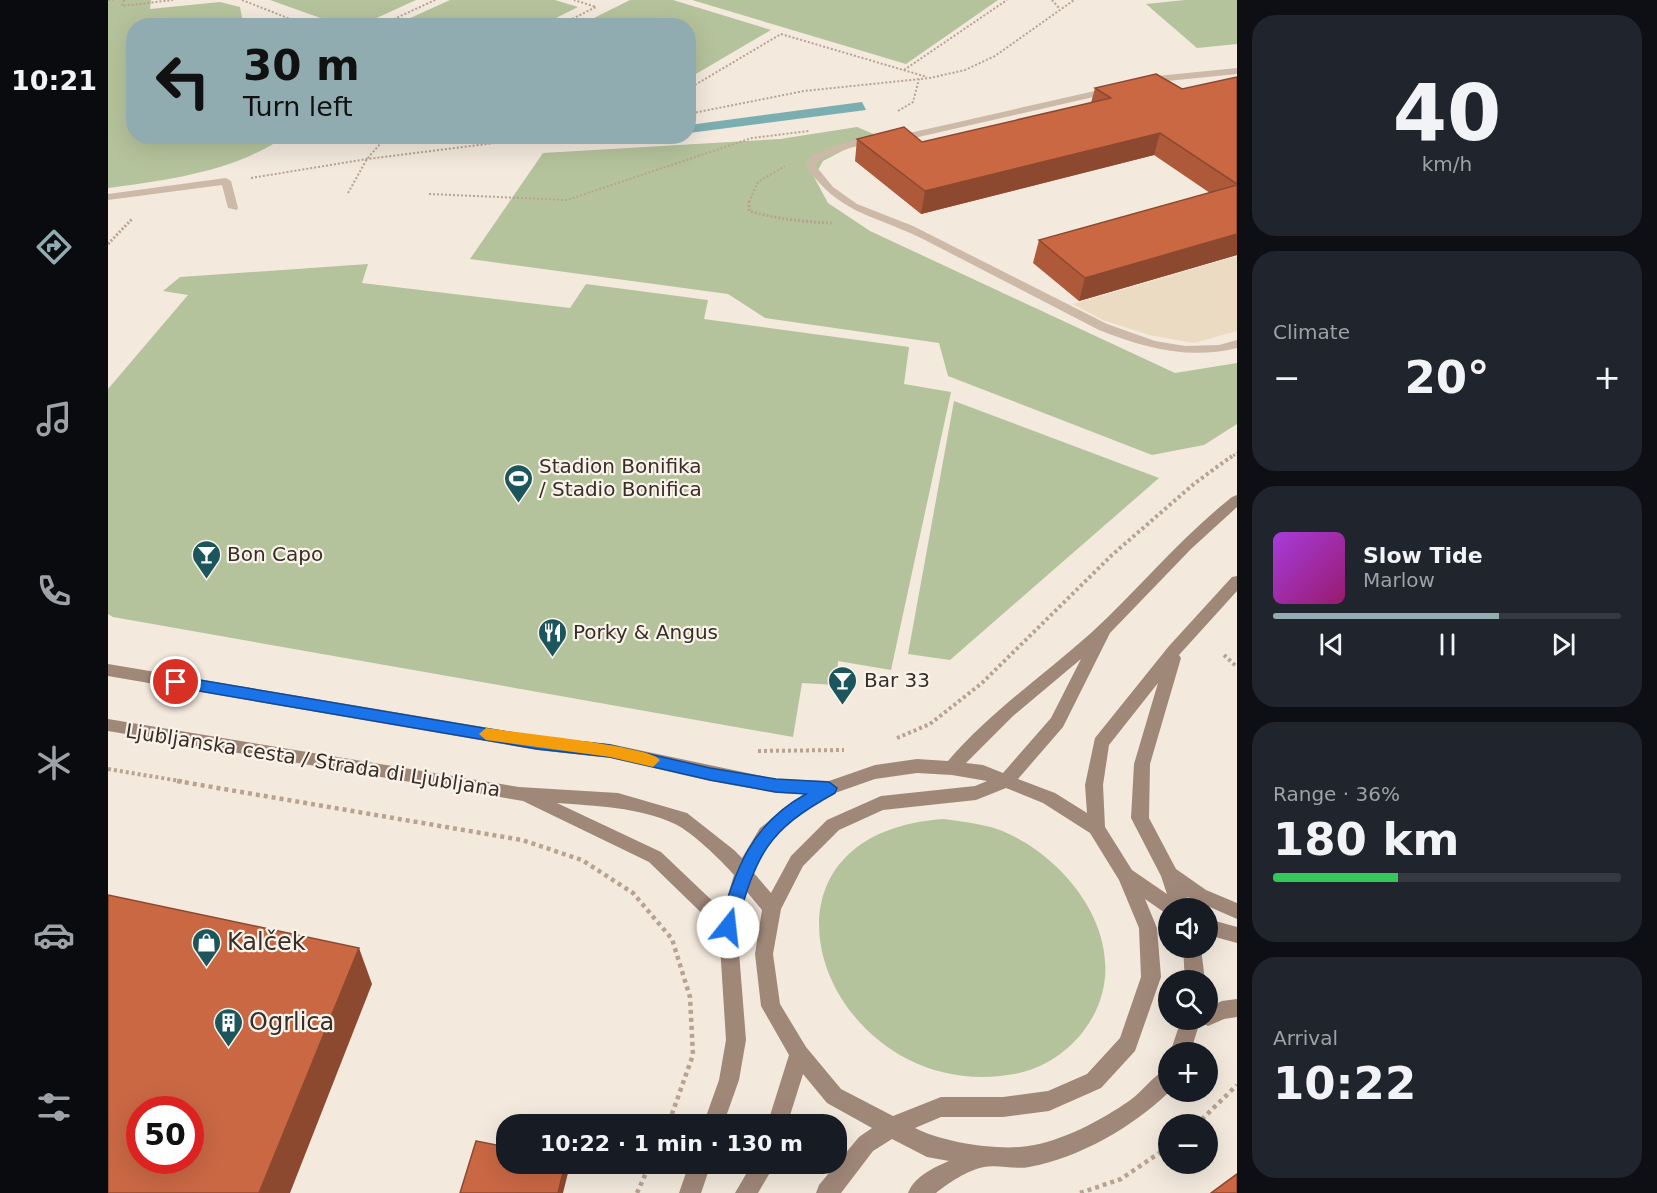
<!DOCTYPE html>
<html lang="en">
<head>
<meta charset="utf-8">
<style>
	body { margin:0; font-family:"DejaVu Sans",sans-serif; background:#20242c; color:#f1f3f6; height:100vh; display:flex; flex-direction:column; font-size:22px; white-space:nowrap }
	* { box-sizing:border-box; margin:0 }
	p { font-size:20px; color:#9ea1a6 }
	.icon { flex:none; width:33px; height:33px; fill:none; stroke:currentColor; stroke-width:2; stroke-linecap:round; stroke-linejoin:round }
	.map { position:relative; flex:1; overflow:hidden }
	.drawer { display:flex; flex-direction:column; gap:15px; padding:15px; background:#0d0f14; width:420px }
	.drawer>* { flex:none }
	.banner { position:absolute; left:18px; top:18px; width:570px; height:126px; border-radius:24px; box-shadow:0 6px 24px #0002; background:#91acb1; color:#111; overflow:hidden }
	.tools { position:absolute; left:1050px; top:898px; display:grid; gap:12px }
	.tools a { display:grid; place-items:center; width:60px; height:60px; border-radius:50%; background:#171b24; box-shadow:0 6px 24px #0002; font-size:30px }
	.speed { position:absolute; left:18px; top:1096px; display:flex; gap:12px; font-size:30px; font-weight:700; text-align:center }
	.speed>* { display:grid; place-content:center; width:78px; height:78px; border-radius:50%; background:#171b24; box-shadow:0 6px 24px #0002; line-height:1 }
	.speed .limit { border:9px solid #d22; background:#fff; color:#111 }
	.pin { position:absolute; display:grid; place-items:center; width:51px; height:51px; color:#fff; margin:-26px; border:3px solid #fff; border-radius:50%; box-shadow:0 2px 6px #0007 }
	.me { position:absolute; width:66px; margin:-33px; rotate:16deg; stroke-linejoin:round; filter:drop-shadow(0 0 4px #0008) }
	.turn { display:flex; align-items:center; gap:21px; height:126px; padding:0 18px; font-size:27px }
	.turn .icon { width:78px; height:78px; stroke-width:2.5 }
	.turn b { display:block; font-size:42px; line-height:51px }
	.big { font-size:45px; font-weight:600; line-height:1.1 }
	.drawer .card { flex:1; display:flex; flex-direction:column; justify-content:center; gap:9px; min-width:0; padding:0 21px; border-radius:24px; background:#20242c }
	.drawer .dial { align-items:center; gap:0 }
	.dial b { font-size:78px; line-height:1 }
	.song { display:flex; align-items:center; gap:18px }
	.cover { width:72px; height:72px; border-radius:9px; background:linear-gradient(135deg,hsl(280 70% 55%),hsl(320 70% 35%)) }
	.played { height:6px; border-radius:3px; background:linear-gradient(90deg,#91acb1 65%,#363941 65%) }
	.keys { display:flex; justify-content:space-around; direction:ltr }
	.heat { display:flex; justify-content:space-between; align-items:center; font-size:33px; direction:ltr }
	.charge { height:9px; border-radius:4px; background:linear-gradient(90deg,#34c759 36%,#363941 0) }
	.trip { position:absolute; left:388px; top:1114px; width:351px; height:60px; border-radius:24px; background:#171b24; box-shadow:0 6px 24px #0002; font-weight:600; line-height:60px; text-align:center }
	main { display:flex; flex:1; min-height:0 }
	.tabs { display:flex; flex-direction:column; width:108px; justify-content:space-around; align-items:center; background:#090b0e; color:#9ea1a6 }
	.tabs .icon { width:42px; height:42px }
	.tabs .current { color:#91acb1 }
	.tabs b { font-size:27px; color:#f1f3f6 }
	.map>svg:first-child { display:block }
	.green { fill:#b5c39c }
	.plaza { fill:#ecdbc3 }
	.water { fill:#7baeb1 }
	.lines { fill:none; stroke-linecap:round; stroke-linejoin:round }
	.path-far3 { stroke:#b8a392; stroke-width:2; stroke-dasharray:2 2; stroke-linecap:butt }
	.path-far2 { stroke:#b8a392; stroke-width:3; stroke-dasharray:2 2; stroke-linecap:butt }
	.path-far1 { stroke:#b8a392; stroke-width:4; stroke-dasharray:3 3; stroke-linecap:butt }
	.path { stroke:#b8a392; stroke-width:4.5; stroke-dasharray:4 4; stroke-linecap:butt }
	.lane { fill:#ccb9a8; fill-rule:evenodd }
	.secondary { fill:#a08879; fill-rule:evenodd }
	.wall { fill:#ae593a }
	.shaded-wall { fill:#8d4930 }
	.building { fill:#ca6844; stroke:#8d4930; stroke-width:1.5; fill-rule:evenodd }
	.route { fill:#1a73e8; stroke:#114b97; stroke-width:1.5 }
	.slow { fill:#f59e0b }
	.labels { text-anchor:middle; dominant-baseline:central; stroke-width:4.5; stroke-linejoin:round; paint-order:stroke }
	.poi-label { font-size:20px; fill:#382e29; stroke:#faf3ea; text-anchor:start }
	.street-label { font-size:20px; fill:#382e29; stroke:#faf3ea }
	.near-poi-label { font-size:24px; fill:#382e29; stroke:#faf3ea; text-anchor:start }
</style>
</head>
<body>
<main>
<nav class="tabs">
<b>10:21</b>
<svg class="icon current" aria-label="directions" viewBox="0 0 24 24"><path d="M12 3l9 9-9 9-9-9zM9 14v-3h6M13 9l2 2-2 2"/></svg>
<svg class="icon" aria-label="music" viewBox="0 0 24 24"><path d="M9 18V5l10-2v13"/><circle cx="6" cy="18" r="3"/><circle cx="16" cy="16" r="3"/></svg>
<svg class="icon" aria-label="phone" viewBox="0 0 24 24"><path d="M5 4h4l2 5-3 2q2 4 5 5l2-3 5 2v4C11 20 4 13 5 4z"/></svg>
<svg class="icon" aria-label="climate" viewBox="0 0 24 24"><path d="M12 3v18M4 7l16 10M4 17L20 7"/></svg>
<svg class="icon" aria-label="car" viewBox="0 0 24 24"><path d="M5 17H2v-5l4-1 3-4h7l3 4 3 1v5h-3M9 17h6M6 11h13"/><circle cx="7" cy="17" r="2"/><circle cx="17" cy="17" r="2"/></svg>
<svg class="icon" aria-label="filters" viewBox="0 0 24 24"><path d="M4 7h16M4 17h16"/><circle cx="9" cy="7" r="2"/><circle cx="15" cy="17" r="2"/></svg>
</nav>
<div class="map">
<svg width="1129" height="1193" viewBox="0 0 1129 1193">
	<rect width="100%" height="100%" fill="#f3e9dd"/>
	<g class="green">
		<path d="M0,0H43L42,9L112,2L132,7L134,18L169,25L26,26V136L176,137C125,172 60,180 0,188Z"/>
		<polygon points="162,0 308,0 251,26 232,25"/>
		<polygon points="342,0 447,0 470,7 434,25 287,25"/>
		<polygon points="522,0 565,0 663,30 581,78 580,26 472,25"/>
		<polygon points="584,0 890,0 798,64"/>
		<polygon points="1077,0 1129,0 1129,44 1089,48 1038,4"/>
		<polygon points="749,127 780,140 740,148 715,161 706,177 720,203 762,231 1067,373 1129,363 1129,424 1096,445 1044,455 840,376 831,343 657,318 620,294 362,259 435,153 672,139"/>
		<polygon points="260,264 254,283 462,308 478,284 600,300 596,319 801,347 796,384 843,392 783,670 730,661 728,685 694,683 685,737 5,617 0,614 0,389 80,295 55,291 72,277"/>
		<polygon points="846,401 1051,478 842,660 800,654"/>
		<path d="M835,819C857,822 881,824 901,834C971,867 1030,956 977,1029C960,1052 935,1069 906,1074C719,1108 615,835 835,819Z"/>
	</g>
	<polygon class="plaza" points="1129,256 1129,331 1086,343 1041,335 995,320 965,304"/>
	<polygon class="water" points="754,102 758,110 581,133 581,125"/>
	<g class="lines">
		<g class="path-far3">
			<polyline points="0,0 5,0"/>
			<polyline points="16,0 14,6 65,0"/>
			<polyline points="134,0 200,26"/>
			<polyline points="944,0 952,9"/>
			<polyline points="271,26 327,0"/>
			<polyline points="450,26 488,7 466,0"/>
			<polyline points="796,70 899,0"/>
			<polyline points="580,89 673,34 819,77"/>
			<polyline points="790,111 805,102 811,79"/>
			<polyline points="580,114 696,91 822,78 857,70 887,56 966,0"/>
			<polyline points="143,178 259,159 442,136"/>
			<polyline points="240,193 259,159 279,136"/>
			<polyline points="321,194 459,200 644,138 701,131"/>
			<polyline points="641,202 650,182 677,166"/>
		</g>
		<g class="path-far2">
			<path d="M641,201V211C669,219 696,222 725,223"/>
			<polyline points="0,244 24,219"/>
			<polyline points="1122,458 1129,453"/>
		</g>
		<g class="path-far1">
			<polyline points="1116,655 1129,667"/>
			<polyline points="789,738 822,724 874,683 1004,555 1087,483 1124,456"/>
			<polyline points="650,751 736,750"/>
			<polyline points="0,769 78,782"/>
		</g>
		<g class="path">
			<polyline points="69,781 414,840 474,860 525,893 564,939 582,997 585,1055 560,1125"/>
			<polyline points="1088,1125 1129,1085"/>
			<polyline points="529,1193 542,1164"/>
			<polyline points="972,1193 1013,1179 1060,1147"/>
		</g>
		<g class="lane">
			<polygon points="1129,68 1129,74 1039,83 1034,80 1039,77"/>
			<path d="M1000,88L1003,89V93L806,138L753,144L714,158L707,165L725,187L749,204L805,226L999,324L1047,341L1077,346L1111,345L1129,340V348C1080,360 1037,348 991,330C932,299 873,269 815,239C765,214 732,215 697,165L706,154L747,139L806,132Z"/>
			<polygon points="118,178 123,181 130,208 129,210 120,208 114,185 0,200 0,194"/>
		</g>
		<g class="secondary">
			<path d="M1129,495V507L1083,549L1002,633L955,727L910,779L947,793L979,813L977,785L987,738L1061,646L1124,577L1129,576V591L1071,655L1073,658L1042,764L1041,818L1068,869L1098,890L1129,903V919L1079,897L1083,909H1060V915L1037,899L1049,928L1053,977L1027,1051L993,1088L941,1111L895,1117H833L807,1128C833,1142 890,1151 920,1146C952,1142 994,1120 1021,1101C1035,1092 1044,1075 1060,1069L1061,1092C1023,1128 973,1157 921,1167C907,1170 890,1164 876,1167C860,1170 840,1183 828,1193H800C807,1176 825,1168 841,1161L819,1157L784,1139L765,1151L733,1193H708L711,1185L751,1137L764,1128L719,1103L695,1074L679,1125H659L681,1055L653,1006L647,954L654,910L639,892L629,927L638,1040L631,1080L615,1125H595L611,1080L618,1040L611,930L541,862L415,801L0,731V719L411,787L510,793L579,813L626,850L634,858L652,828L696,794L668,793L602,781L502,758L429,750L0,676V664L429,736L502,744L668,779L721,781L767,765L809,759L840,761C882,712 935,676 983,633C1031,589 1072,538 1124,497ZM973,659L943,718L895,773L875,765L858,763L905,716ZM1050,683L1026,764L1023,818L1053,876L1059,894L1024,870L997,827L995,785L1001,745ZM809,773L844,775L879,781L867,786L773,796L719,820L683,856L663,893L645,872L664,838L698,810L727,793L767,779ZM898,788L935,803L982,833L1011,880L1031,928L1033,977L1012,1038L979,1074L940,1091L895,1097H833L785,1116L733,1089L698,1047L672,1004L665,954L673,909L695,866L731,830L775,810L868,800ZM449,803C487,806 531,807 567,824C584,832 613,860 626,875L615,911L553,852Z"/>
			<polygon points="1100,919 1129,927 1129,943 1100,935"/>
			<polygon points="1075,948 1093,948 1097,981 1077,981"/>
			<polygon points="1129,999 1129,1017 1116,1019 1100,1026 1092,1022 1082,1053 1062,1053 1073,1020 1100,1020 1100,1007 1114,1001"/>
			<polygon points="581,1164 603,1164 593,1193 571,1193"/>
			<polygon points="644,1164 667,1164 650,1193 627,1193"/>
		</g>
	</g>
	<polygon class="wall" points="1129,77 1129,255 971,301 925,263 931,240 1102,193 1046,155 813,214 747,161 749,139 814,142 983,103 987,88 1074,89"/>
	<g class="shaded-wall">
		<polygon points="1052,133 1046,155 813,214 817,191"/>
		<polygon points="1129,234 1129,255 971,301 977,278"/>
		<polygon points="251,948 264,984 182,1193 151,1193"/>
		<polygon points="457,1164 459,1164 460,1173 455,1193 450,1193"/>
	</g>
	<g class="building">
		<polygon points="1048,74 1074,89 1129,77 1129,184 1052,133 817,191 749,139 796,127 814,142 1003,98 987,88"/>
		<polygon points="1129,185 1129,234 977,278 931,240"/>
		<path d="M0,895L251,948L151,1193H0ZM32,1110H82V1161H32Z"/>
		<polygon points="368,1141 399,1147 399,1164 457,1164 450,1193 352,1193"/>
		<polygon points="1129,1174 1129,1193 1103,1193"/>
	</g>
	<path class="route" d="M68,676L429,737L502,745L602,768L668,779L721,782L729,788L727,793C658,831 649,854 628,927L626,932L620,935L614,932L611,927C628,869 642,825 698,794L668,792L602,780L502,757L429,749L68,687L60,682Z"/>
	<path class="slow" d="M378,728C403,732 545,746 552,760L545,767L502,757L378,740L371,734Z"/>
	<defs>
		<symbol id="stadium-pin" viewBox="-11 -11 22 30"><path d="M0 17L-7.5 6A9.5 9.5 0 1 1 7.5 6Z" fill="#1c565c" stroke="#faf3ea"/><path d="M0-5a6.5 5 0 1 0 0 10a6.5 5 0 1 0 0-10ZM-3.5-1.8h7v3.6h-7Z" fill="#fff"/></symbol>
		<symbol id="bar-pin" viewBox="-11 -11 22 30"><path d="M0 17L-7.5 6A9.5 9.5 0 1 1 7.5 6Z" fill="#1c565c" stroke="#faf3ea"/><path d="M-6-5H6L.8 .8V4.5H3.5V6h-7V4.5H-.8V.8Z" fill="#fff"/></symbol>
		<symbol id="restaurant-pin" viewBox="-11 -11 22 30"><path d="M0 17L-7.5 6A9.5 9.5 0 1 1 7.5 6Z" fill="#1c565c" stroke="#faf3ea"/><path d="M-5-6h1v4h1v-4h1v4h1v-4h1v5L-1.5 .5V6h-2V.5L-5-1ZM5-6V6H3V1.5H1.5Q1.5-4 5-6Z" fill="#fff"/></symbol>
		<symbol id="shop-pin" viewBox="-11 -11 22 30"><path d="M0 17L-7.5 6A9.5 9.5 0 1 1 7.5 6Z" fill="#1c565c" stroke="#faf3ea"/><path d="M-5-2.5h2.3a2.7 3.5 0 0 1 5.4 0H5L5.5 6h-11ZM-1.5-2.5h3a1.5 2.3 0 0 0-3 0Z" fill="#fff"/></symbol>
		<symbol id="building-pin" viewBox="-11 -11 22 30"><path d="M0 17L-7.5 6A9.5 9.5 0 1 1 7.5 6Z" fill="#1c565c" stroke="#faf3ea"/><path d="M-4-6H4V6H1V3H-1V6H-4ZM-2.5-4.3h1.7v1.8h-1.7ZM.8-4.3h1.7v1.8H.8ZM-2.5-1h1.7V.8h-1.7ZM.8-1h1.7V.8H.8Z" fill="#fff"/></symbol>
	</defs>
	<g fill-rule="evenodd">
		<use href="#stadium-pin" x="394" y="462" width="33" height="45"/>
		<use href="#bar-pin" x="82" y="538" width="33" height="45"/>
		<use href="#restaurant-pin" x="428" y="616" width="33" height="45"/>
		<use href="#bar-pin" x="718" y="664" width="33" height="45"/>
		<use href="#shop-pin" x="82" y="926" width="33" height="45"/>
		<use href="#building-pin" x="104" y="1006" width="33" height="45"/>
	</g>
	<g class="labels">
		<g class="poi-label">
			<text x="431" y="466">Stadion Bonifika<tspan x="431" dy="23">/ Stadio Bonifica</tspan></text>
			<text x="119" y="554">Bon Capo</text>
			<text x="465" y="632">Porky &amp; Angus</text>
			<text x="756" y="680">Bar 33</text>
		</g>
		<g class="street-label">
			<text transform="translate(205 760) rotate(9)">Ljubljanska cesta / Strada di Ljubljana</text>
		</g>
		<g class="near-poi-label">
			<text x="119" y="942">Kalček</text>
			<text x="141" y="1022">Ogrlica</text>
		</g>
	</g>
</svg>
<div class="tools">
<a><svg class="icon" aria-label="sound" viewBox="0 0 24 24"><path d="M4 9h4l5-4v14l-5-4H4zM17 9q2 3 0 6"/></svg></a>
<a><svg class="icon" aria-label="search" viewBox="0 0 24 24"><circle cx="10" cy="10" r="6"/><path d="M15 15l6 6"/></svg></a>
<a>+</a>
<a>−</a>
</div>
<div class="speed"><div class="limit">50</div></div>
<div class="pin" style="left:68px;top:682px;background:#d93025"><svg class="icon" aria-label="arrive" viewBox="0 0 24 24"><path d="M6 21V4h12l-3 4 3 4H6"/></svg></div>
<svg class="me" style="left:620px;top:927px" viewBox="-20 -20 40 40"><circle r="19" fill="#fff"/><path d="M0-13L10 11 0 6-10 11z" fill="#1a73e8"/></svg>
<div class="trip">10:22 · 1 min · 130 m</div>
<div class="banner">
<div class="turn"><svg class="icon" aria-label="left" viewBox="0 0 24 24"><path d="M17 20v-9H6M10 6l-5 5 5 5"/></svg><div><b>30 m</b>Turn left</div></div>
</div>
</div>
<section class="drawer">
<div class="card dial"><b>40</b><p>km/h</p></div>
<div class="card"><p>Climate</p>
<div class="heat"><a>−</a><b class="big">20°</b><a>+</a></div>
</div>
<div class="card">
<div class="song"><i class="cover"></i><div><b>Slow Tide</b><p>Marlow</p></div></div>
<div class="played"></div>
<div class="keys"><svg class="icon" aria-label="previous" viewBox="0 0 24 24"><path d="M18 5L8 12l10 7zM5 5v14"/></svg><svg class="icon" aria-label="pause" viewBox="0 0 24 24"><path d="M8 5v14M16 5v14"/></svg><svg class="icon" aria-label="next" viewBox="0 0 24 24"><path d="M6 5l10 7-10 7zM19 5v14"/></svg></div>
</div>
<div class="card"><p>Range · 36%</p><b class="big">180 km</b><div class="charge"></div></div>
<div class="card"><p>Arrival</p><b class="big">10:22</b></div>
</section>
</main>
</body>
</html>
